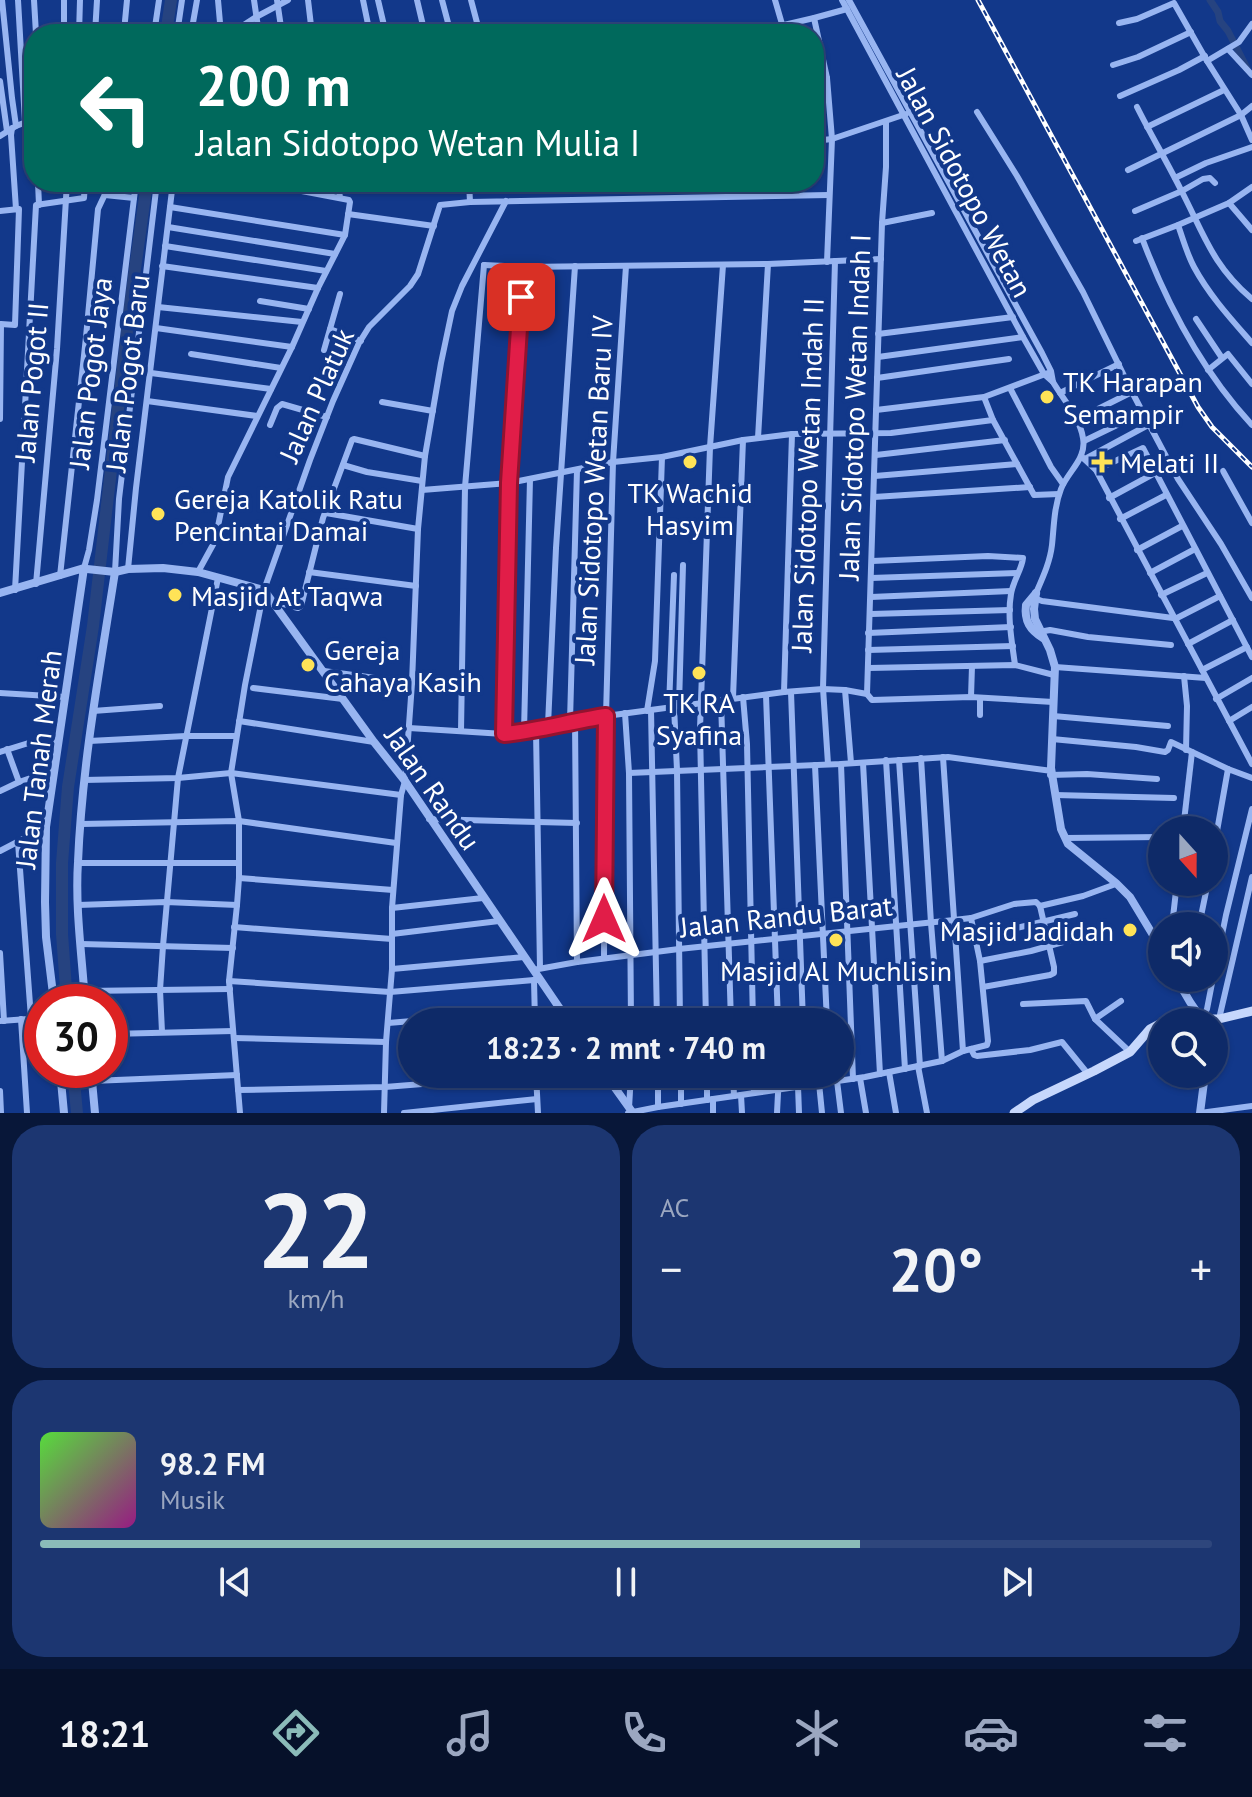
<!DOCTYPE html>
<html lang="id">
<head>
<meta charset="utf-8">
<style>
	body { margin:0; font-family:"PT Sans",sans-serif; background:#1c3671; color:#f1f3f6; height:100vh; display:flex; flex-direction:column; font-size:30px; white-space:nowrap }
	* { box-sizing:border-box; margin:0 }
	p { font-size:26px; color:#9ba7c0 }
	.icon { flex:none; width:44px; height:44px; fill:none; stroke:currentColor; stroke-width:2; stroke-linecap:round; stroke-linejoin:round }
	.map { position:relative; height:1113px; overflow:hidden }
	.sheet { display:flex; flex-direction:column; gap:12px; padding:12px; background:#081739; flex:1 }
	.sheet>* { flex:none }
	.banner { position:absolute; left:24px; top:24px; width:800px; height:168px; border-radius:32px; box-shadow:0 2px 6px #0004,0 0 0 2px #2e467c; background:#00695c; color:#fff; overflow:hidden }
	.needle { width:52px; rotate:159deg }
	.buttons { position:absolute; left:1148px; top:816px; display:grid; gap:16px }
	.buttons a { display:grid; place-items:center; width:80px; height:80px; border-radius:50%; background:#0e2a68; box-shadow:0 2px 6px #0004,0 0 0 2px #2e467c; font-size:40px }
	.speed { position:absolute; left:24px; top:984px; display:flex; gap:16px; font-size:40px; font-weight:700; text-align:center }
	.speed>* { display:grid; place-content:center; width:104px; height:104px; border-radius:50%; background:#0e2a68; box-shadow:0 2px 6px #0004,0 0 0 2px #2e467c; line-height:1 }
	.speed .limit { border:12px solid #d22; background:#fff; color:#111 }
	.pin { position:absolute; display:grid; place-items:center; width:68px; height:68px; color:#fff; margin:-34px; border-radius:16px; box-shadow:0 4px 12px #0006 }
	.me { position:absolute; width:88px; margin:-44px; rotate:0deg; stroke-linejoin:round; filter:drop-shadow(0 0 6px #0008) }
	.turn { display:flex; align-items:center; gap:28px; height:168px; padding:0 40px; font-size:36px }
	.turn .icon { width:104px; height:104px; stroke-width:2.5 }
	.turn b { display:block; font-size:56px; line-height:68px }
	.big { font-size:60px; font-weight:800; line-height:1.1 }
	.sheet .card { flex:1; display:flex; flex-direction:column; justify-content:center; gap:12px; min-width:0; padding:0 28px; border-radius:32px; background:#1c3671 }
	.sheet .dial { align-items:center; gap:0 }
	.dial b { font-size:104px; line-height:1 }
	.song { display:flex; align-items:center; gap:24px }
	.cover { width:96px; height:96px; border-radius:12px; background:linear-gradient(135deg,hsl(110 70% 55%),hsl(310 70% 35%)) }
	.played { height:8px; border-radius:4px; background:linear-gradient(90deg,#8bbbb9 70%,#2e467c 70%) }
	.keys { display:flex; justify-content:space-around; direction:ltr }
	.heat { display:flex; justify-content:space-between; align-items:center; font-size:44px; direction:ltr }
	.sheet .tiles { flex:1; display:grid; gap:12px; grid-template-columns:1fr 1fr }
	.card:last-child { grid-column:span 2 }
	.trip { position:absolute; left:398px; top:1008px; width:456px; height:80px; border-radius:40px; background:#0e2a68; box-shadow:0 2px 6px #0004,0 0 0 2px #2e467c; font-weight:800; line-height:80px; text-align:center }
	.dock { display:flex; height:128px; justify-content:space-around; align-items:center; background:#06112a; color:#9ba7c0 }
	.dock .icon { width:56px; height:56px }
	.dock .selected { color:#8bbbb9 }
	.dock b { font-size:36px; color:#f1f3f6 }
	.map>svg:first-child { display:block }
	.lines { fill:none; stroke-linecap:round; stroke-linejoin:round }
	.canal { stroke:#264380; stroke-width:7 }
	.river { stroke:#264380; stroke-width:12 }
	.minor { stroke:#98b5f1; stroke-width:6 }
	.tertiary { stroke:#98b5f1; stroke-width:8 }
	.secondary { stroke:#c6d7fc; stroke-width:9 }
	.rail-casing { stroke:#fff; stroke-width:5 }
	.rail { stroke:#12388a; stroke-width:2; stroke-dasharray:6; stroke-linecap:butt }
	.route-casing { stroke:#92132f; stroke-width:20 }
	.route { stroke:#e11d48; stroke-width:14 }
	.poi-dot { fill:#ffe357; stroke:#12388a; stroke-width:3 }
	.labels { text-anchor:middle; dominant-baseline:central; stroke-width:8; stroke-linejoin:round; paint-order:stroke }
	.street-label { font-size:28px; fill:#fff; stroke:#12388a }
	.poi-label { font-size:28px; fill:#fff; stroke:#12388a; text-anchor:start }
</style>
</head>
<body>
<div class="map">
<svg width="1252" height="1113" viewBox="0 0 1252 1113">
	<rect width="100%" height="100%" fill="#12388a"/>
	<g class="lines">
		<polyline class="canal" points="1210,0 1218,12 1220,21 1228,31 1247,68"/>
		<g class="river">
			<polyline points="166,34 171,0"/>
			<polyline points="67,1002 62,934 62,863 68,787 93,626 130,305 147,182"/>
			<polyline points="73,1070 77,1113"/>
		</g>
		<g class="minor">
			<polyline points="2,0 12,98 16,126"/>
			<polyline points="18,0 25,122"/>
			<polyline points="34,0 36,34"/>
			<polyline points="64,0 64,34"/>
			<polyline points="218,0 221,34"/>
			<polyline points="254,0 259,34"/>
			<polyline points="277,0 282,34"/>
			<polyline points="308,0 312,34"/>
			<polyline points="363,0 370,34"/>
			<polyline points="378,0 386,34"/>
			<polyline points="417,0 425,34"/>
			<polyline points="442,0 451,34"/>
			<polyline points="471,0 480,34"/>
			<polyline points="775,0 782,24"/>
			<polyline points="842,0 1023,337 1044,374 1053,382 1051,371 1042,353 849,0"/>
			<polyline points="814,18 827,78 832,139 827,262"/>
			<polyline points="125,21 127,0"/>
			<polyline points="1119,23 1137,19 1174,3 1207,61 1241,115 1252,140"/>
			<polyline points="79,34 80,0"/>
			<polyline points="95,34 97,0"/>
			<polyline points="154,34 159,0"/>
			<polyline points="177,34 182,0"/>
			<polyline points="191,34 197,0"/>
			<polyline points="230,34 256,17 288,0"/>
			<polyline points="745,34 814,18 847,9"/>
			<polyline points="1228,49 1252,75"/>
			<polyline points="1207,61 1239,42 1252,24"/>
			<polyline points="1113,65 1138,57 1191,32"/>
			<polyline points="814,79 827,78"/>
			<polyline points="0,81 7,131"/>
			<polyline points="1120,96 1179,70 1205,56"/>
			<path d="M1137,107C1151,135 1167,162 1181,190C1204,234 1212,265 1252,299"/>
			<polyline points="977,112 1017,176 1083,292 1132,392 1178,479 1221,544 1252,598"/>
			<polyline points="1147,127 1224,90"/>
			<polyline points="12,128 11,135 16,209"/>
			<polyline points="0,136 16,126 34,119"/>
			<polyline points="814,141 832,139 906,114"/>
			<polyline points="1128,170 1241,115 1252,106"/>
			<polyline points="1175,178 1206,163 1252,147"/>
			<polyline points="38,182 39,205"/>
			<polyline points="338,182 340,198"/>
			<polyline points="469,182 470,202"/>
			<polyline points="105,195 134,198"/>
			<polyline points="1229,203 1252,230"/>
			<polyline points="170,207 345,235"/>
			<polyline points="0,211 19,209 15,325 1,324 0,419"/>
			<polyline points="1135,211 1182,191 1203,179 1210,178 1215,183"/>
			<polyline points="348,214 434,226"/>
			<polyline points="882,223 932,213"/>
			<path d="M1178,225C1183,239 1187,254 1194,267C1209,295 1231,319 1252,343"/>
			<polyline points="168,227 335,254"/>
			<path d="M1142,238C1168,307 1202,371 1252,425"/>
			<polyline points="1136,241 1178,225 1229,203 1252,187"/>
			<polyline points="165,246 326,271"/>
			<polyline points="484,265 523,267 768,264 881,259"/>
			<polyline points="162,266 318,288"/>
			<polyline points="340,294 330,329 361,341"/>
			<polyline points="260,301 309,309"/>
			<polyline points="158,307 302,322"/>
			<polyline points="1196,319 1222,358"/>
			<polyline points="156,328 292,347"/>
			<polyline points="878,334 1013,317"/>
			<polyline points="324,350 330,329"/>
			<polyline points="191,354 281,368"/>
			<polyline points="878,357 1023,337"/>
			<polyline points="1208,370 1228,354 1252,384"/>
			<polyline points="151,373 271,389"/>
			<polyline points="877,378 1009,359"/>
			<polyline points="1010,388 1051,467 1063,484"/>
			<polyline points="1060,393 1119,364"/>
			<polyline points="984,397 993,420 1034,495 1059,494"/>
			<polyline points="147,401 257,416"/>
			<polyline points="382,402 433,411"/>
			<polyline points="876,410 984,397 1048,373"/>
			<polyline points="1076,420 1132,392"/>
			<polyline points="270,425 277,408 282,404 327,417"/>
			<polyline points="758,438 768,264"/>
			<polyline points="1084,441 1144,412"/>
			<polyline points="876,455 1005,440"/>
			<polyline points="1081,456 1096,470 1252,764"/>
			<polyline points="1085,459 1150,424"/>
			<polyline points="343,465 367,472 422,481"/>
			<polyline points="1096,470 1143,448 1252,657"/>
			<polyline points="1223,471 1252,523"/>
			<polyline points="875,476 1017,464"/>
			<polyline points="422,490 509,483 613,462 662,457 743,440 792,434 891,433 993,420"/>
			<polyline points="874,497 1030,487"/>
			<polyline points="1109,498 1155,473"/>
			<polyline points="326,513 418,529"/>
			<polyline points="1120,519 1166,495"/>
			<polyline points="1137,550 1182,526"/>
			<path d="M872,561L988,556L1023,558C1022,569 1013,581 1011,594C1007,617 1012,642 1015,665"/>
			<polyline points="86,569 84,568 89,550 97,500 136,182"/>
			<polyline points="128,569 136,488 173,182"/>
			<polyline points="115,572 119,499 157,182"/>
			<polyline points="198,572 215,541 228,477 292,347 318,288 345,235 350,202 349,200 254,182"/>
			<polyline points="309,572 416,586"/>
			<polyline points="1150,573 1195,549"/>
			<polyline points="60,576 86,337 98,209 106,192 108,182"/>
			<polyline points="871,578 1017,573"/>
			<polyline points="36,584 57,349 67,182"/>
			<polyline points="15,590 36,205 84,198 85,182"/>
			<path d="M1036,593C1043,577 1050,562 1052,545C1054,526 1054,507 1061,489C1068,471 1087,459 1083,438C1080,418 1063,399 1053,382"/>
			<polyline points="1161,595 1207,573"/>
			<polyline points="871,597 1011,591"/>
			<polyline points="1034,598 1042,601 1173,618"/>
			<polyline points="273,601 298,608 301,606 323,518 352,440 354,439 425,456"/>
			<polyline points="871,614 1010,610"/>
			<polyline points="1175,619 1220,596"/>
			<polyline points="1039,632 1050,630 1088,637 1171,645"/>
			<polyline points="868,633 1011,627"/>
			<polyline points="1188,644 1233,620"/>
			<polyline points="868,650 1013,646"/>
			<polyline points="1055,667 1206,678"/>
			<polyline points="869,668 1015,665 1054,675"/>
			<polyline points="1202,670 1247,647"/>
			<polyline points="324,671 412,683"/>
			<polyline points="1184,676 1187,706 1186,750"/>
			<polyline points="253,688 343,699"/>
			<polyline points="845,690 851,763"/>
			<polyline points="784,692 792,434"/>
			<polyline points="791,692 803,1022"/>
			<polyline points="0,693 65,697"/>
			<polyline points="867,694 882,223 886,167 886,122"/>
			<polyline points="766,695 778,1022"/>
			<polyline points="743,697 747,744 753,1022"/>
			<polyline points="971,697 972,666"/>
			<polyline points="733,698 743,440"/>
			<polyline points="1216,699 1252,678"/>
			<polyline points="721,700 731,1022"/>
			<polyline points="679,705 683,565"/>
			<polyline points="674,706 677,770 680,1022"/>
			<polyline points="669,707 674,575"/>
			<polyline points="651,710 657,1022"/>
			<polyline points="93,711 160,706"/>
			<polyline points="647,711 655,661 662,457"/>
			<polyline points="625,713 629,773 631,1022"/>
			<polyline points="980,715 980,698"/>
			<polyline points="1053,716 1168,726"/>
			<polyline points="575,720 577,962"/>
			<polyline points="239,721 374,742"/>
			<polyline points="570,721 577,470"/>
			<polyline points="1229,721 1252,707"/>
			<polyline points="548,725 556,548 575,266"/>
			<polyline points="409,728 504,734 530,732 548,725 606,716 784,692 823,689 845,690 867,694 872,700 971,697 1053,702"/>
			<polyline points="536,730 540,968"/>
			<polyline points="461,731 465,487 484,265"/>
			<polyline points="524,732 530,479"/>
			<polyline points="504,734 509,483 523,267"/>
			<polyline points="1052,739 1136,747 1165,752 1168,750 1171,742 1228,769"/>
			<polyline points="89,741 186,736 236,736"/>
			<polyline points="7,749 19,782"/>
			<polyline points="0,752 35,741 59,740"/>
			<polyline points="943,757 963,1051"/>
			<polyline points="921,758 931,923 942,1061"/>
			<polyline points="886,760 905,1069"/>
			<polyline points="899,760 920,1066"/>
			<polyline points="863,763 880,1074"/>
			<polyline points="828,764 823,688 835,261"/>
			<polyline points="841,764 853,1079"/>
			<polyline points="815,765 827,1022"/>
			<polyline points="629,773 841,764 948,757 1052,771"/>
			<polyline points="1050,775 1087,774 1157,779"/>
			<polyline points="84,780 178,778 231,773 401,795"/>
			<polyline points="0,791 19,782 54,770"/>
			<polyline points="1055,795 1174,798"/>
			<polyline points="429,819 577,823"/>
			<polyline points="81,824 239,821 396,843"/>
			<polyline points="1183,830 1192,752"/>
			<polyline points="1065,838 1162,837"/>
			<polyline points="18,842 31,1018"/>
			<polyline points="1214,848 1228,769 1252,778"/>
			<polyline points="0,851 46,827"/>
			<polyline points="77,863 239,863"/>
			<polyline points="239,878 393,890"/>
			<polyline points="78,905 166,902 237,905"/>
			<polyline points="1040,906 1083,896 1113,885"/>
			<polyline points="392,908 483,898"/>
			<polyline points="1172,926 1177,882"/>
			<polyline points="1199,926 1208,882"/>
			<polyline points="234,927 392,939"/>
			<polyline points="392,934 499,921"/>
			<polyline points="975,938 1075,914"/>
			<polyline points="81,944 233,948"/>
			<polyline points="0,953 4,1021"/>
			<polyline points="604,958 605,752 613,462 626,266"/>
			<polyline points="980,961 1031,951 1081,937"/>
			<polyline points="392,969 524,957"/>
			<polyline points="533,970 577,962 679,949 954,920 971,918 1014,904 1036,902 1040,906"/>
			<polyline points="1214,974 1226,915 1252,809"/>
			<polyline points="229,981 390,992 534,980"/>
			<polyline points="983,987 1050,975 1054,973 1054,967 1040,906"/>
			<polyline points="85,991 230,989"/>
			<polyline points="1183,991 1187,978"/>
			<polyline points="1023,1004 1086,1001 1095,1019 1130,1052"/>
			<polyline points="21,1019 27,1113"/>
			<polyline points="1095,1019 1121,1001"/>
			<polyline points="1202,1019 1207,1009 1213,978"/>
			<polyline points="1219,1019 1252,877"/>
			<polyline points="0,1021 42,1018"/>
			<polyline points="535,1022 534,980 537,980"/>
			<polyline points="706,1022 700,729 710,447 723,265"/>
			<polyline points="388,1023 534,1011"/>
			<polyline points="162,1032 160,990 163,946 178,778 218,578"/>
			<polyline points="110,1034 233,1031"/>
			<polyline points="234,1038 386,1042"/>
			<polyline points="971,1049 974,1055 977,1056 1030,1050 1062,1042 1088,1074"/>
			<polyline points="918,1066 927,1113"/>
			<polyline points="889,1072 896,1113"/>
			<polyline points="536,1074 538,1113"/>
			<polyline points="658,1074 658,1107"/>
			<polyline points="681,1074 681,1104"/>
			<polyline points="707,1074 707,1100"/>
			<polyline points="733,1074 734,1096"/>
			<polyline points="754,1074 754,1093"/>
			<polyline points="860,1078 866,1113"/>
			<polyline points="92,1081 237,1075"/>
			<polyline points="837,1081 841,1113"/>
			<polyline points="819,1083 822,1113"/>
			<polyline points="798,1086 799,1113"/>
			<polyline points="238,1090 385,1087 536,1075"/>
			<polyline points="0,1091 1,1113"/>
			<polyline points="741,1095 742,1113"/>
			<polyline points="629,1108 631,1074"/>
			<polyline points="240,1113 229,981 237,905 239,878 239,821 231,773 245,685 264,590 310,460 333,401 359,343 369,327 410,286 418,274 440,205 470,202 829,195"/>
			<polyline points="384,1113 386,1042 392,969 392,908 401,795 405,781 412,683 418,529 425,456 441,363 452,311 462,286 506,201"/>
			<polyline points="404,1113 537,1099"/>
			<polyline points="628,1113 658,1107 865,1077 942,1061 963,1051 987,1045 988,1041 980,961 971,918"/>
			<polyline points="713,1113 713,1099"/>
			<polyline points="777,1113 779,1074"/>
			<polyline points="1200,1113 1252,1106"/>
		</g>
		<g class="tertiary">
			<polyline points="87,569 115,572 128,569 163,568 198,572 264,590 374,742 405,781 569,1022"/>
			<polyline points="0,593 84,568 46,827 45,902 46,937 54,1002"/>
			<polyline points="1036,593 1034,609 1035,619 1050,650 1055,667 1051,768 1061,829 1068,844 1116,883 1130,897 1162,950"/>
			<path d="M1036,593L1026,605C1024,621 1030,630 1043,638"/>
			<polyline points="1176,978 1190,1002 1203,1021"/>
			<path d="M85,1002C82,956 75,908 78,862C82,764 100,668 115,572"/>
			<polyline points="60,1070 64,1113"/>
			<polyline points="91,1070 95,1113"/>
			<polyline points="605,1074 633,1113"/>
			<polyline points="1200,1113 1205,1074"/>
		</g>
		<polyline class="secondary" points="1014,1113 1033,1100 1094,1071 1130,1052 1150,1029 1169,1019 1185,1014 1202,1019 1219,1019 1252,1011"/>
		<defs>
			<polyline id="rail" points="978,0 1198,407 1212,427 1252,467"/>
		</defs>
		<use href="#rail" class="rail-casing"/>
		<use href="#rail" class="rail"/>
	</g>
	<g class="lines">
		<defs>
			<path id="route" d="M521,297L509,483L504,734C538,731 571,721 606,716L604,919"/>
		</defs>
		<use href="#route" class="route-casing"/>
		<use href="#route" class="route"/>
	</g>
	<g class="poi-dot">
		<circle cx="1047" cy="397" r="8"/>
		<circle cx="690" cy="462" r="8"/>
		<path d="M1098 450h8v8h8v8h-8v8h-8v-8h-8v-8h8z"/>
		<circle cx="158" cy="514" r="8"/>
		<circle cx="175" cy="595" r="8"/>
		<circle cx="308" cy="665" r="8"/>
		<circle cx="699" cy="673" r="8"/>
		<circle cx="1130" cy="930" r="8"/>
		<circle cx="836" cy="940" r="8"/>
	</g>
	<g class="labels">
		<g class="street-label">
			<text transform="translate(965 182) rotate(62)">Jalan Sidotopo Wetan</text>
			<text transform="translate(90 373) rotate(-83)">Jalan Pogot Jaya</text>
			<text transform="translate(127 373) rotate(-83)">Jalan Pogot Baru</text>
			<text transform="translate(31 382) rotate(-85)">Jalan Pogot II</text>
			<text transform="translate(316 395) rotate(-66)">Jalan Platuk</text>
			<text transform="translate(854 407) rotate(-88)">Jalan Sidotopo Wetan Indah I</text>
			<text transform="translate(807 475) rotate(-88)">Jalan Sidotopo Wetan Indah II</text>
			<text transform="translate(593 490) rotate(-87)">Jalan Sidotopo Wetan Baru IV</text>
			<text transform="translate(38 759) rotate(-83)">Jalan Tanah Merah</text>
			<text transform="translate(433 788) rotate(55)">Jalan Randu</text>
			<text transform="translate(786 916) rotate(-6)">Jalan Randu Barat</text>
		</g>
		<g class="poi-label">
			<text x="1063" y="381">TK Harapan<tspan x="1063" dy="32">Semampir</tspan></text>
			<text x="1120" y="462">Melati II</text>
			<text x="690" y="492" text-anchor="middle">TK Wachid<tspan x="690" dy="32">Hasyim</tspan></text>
			<text x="174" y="498">Gereja Katolik Ratu<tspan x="174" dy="32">Pencintai Damai</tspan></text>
			<text x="191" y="595">Masjid At Taqwa</text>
			<text x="324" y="649">Gereja<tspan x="324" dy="32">Cahaya Kasih</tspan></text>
			<text x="699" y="702" text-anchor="middle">TK RA<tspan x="699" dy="32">Syafina</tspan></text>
			<text x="1114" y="930" text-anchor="end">Masjid Jadidah</text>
			<text x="836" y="970" text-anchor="middle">Masjid Al Muchlisin</text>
		</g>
	</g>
</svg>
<div class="buttons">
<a><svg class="needle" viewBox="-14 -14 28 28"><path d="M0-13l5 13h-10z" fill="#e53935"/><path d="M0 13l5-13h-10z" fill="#9ba7c0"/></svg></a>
<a><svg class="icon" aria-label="sound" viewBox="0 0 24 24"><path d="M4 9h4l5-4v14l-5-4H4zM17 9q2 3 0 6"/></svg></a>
<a><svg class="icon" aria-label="search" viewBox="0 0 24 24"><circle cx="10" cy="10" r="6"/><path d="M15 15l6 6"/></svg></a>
</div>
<div class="speed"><div class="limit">30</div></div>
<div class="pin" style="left:521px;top:297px;background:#d93025"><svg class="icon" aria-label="arrive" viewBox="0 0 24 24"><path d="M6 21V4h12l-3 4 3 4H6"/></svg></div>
<svg class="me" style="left:604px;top:919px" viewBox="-20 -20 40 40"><path d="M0-17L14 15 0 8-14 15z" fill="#e11d48" stroke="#fff" stroke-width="4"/></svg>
<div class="trip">18:23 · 2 mnt · 740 m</div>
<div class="banner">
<div class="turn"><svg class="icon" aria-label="left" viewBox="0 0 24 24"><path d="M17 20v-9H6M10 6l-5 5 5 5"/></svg><div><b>200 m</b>Jalan Sidotopo Wetan Mulia I</div></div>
</div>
</div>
<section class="sheet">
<div class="tiles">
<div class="card dial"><b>22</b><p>km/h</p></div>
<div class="card"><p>AC</p>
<div class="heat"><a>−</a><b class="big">20°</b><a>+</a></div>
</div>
<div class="card">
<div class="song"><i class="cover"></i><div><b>98.2 FM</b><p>Musik</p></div></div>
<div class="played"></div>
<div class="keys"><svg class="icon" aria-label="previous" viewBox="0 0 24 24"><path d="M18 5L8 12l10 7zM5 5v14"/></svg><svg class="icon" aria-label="pause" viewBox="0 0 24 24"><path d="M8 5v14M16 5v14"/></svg><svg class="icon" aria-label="next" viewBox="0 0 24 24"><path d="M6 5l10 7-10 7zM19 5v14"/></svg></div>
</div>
</div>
</section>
<nav class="dock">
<b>18:21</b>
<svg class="icon selected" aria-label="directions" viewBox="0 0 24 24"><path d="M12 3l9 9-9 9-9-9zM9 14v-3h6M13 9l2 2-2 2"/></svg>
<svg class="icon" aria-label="music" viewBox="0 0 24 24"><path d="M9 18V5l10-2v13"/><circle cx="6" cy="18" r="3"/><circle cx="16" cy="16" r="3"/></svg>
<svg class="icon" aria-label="phone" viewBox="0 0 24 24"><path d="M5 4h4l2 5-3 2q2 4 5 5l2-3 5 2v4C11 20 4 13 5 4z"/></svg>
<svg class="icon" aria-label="climate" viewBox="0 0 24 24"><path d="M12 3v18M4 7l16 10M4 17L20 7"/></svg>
<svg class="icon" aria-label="car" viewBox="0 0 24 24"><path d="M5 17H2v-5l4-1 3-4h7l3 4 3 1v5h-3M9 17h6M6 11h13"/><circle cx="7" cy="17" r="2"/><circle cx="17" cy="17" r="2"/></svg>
<svg class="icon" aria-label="filters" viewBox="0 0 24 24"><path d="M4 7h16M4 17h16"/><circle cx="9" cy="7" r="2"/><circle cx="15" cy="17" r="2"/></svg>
</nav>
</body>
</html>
